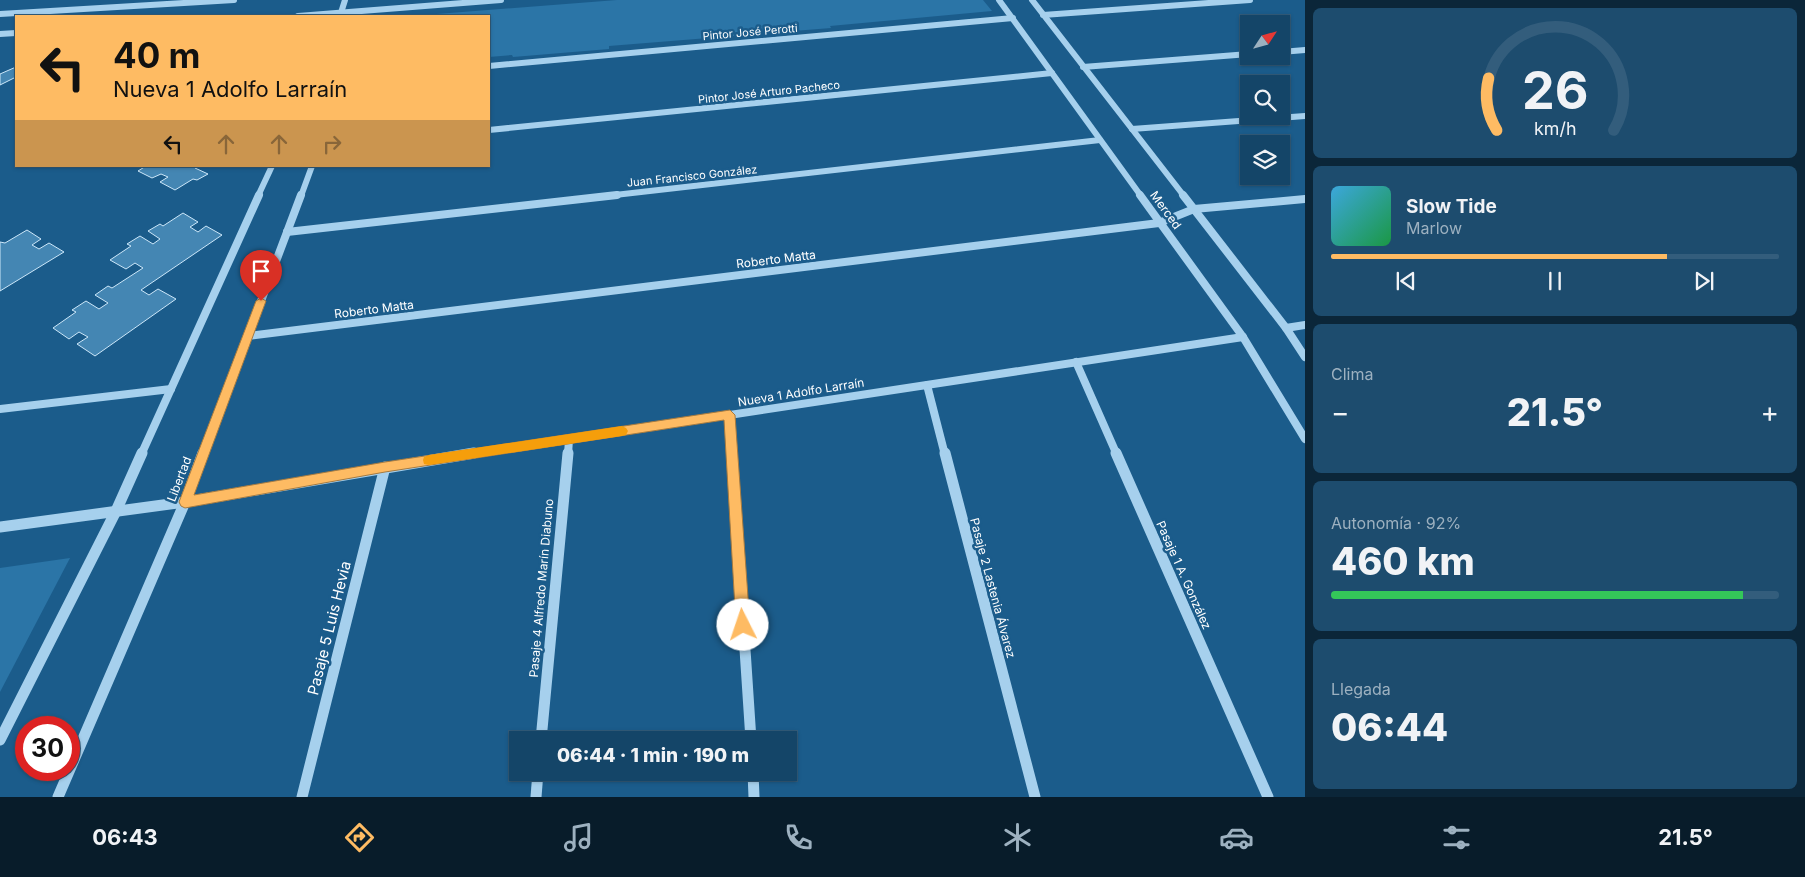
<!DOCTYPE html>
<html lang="es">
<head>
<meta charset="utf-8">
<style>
	body { margin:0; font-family:Inter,sans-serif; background:#1d4c6e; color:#f1f3f6; height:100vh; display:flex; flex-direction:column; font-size:19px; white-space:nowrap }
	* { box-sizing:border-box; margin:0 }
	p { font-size:16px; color:#9db1c0 }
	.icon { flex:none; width:28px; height:28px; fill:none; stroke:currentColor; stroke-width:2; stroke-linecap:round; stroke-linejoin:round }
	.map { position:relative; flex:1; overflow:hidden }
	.drawer { display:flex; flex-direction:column; gap:8px; padding:8px; background:#0b2639; width:500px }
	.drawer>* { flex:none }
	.guide { position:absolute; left:15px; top:15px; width:475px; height:152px; border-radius:0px; box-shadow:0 1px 4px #0004,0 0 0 1px #335d7c; background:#febb63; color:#111; overflow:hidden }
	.needle { width:32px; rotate:54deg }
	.fabs { position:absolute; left:1240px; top:15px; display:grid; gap:10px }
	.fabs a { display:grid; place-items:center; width:50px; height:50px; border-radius:0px; background:#144568; box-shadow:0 1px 4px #0004,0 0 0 1px #335d7c; font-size:25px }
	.speed { position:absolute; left:15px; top:716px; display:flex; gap:10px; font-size:25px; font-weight:700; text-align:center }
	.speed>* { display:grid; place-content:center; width:65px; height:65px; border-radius:50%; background:#144568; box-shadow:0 1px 4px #0004,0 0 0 1px #335d7c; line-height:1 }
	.speed .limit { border:8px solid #d22; background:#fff; color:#111 }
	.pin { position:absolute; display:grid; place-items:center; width:42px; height:42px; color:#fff; margin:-51px -21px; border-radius:50% 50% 50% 0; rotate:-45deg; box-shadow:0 0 5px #0007 }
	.pin .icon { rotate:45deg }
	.me { position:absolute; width:55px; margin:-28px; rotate:356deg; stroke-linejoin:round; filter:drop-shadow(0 0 4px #0008) }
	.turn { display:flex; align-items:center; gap:18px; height:105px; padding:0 15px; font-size:22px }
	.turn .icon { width:65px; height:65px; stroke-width:2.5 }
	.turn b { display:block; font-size:35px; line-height:42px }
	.lanes { display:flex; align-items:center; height:48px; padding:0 15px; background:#0003; justify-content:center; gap:25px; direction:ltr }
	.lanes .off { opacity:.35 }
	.big { font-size:38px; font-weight:800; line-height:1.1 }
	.drawer .widget { flex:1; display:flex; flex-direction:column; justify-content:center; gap:8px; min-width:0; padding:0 18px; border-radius:8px; background:#1d4c6e }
	.drawer .dial { align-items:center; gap:0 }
	.dial svg { height:130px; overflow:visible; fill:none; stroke:#335d7c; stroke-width:7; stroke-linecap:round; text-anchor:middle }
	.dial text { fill:#f1f3f6; stroke:none }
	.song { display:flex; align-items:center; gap:15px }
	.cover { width:60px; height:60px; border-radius:8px; background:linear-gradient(135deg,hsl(200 70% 55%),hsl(140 70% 35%)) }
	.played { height:5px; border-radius:2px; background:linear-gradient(90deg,#febb63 75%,#335d7c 75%) }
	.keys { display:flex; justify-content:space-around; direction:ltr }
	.heat { display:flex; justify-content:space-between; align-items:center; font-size:28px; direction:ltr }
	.charge { height:8px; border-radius:4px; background:linear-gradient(90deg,#34c759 92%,#335d7c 0) }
	.trip { position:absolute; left:509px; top:731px; width:288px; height:50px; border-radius:0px; background:#144568; box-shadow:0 1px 4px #0004,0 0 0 1px #335d7c; font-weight:800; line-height:50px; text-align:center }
	.tabs { display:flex; height:80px; justify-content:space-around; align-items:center; background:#081c2a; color:#9db1c0 }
	.tabs .icon { width:35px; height:35px }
	.tabs .selected { color:#febb63 }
	.tabs b { font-size:22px; color:#f1f3f6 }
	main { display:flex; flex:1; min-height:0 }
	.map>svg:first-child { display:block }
	.green { fill:#2b75a7 }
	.building { fill:#4486b3; stroke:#cce7f9 }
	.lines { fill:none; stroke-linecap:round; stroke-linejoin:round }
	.minor-far2 { stroke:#a6d0ed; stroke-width:6 }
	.minor-far1 { stroke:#a6d0ed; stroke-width:8 }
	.minor { stroke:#a6d0ed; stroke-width:11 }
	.route { fill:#febb63; stroke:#a57a40 }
	.slow { fill:#f59e0b }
	.labels { text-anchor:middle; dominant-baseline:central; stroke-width:5; stroke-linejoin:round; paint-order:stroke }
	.far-street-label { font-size:11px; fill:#fff; stroke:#1b5c8b }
	.street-label { font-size:12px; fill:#fff; stroke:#1b5c8b }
	.near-street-label { font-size:15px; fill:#fff; stroke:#1b5c8b }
</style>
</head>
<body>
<main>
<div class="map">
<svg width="1305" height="797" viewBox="0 0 1305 797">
	<rect width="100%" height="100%" fill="#1b5c8b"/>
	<g class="green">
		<polygon points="617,0 983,0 992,11 830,26 831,28 609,46 609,49 513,57 512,55 489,57 489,16 411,16"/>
		<polygon points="70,558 0,692 0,568"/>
	</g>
	<g class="building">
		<polygon points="16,67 16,77 0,85 0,74"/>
		<polygon points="146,166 198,166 195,168 208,174 197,180 193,179 175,190 160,182 168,177 161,174 152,178 138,171"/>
		<polygon points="183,213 198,222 190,227 198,232 206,226 222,235 141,290 149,295 158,289 176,299 95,356 77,344 88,337 79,332 69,339 53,328 76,312 72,310 86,301 99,309 108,303 95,295 108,286 112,288 143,268 135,263 126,269 110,260 131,246 127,244 140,236 153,244 160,239 148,231 160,224 163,226"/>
		<polygon points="27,230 41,239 32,245 39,249 49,243 64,252 0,291 0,242 5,243"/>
	</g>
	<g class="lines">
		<g class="minor-far2">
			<polyline points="999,0 1141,196"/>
			<polyline points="1032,0 1184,196"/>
			<polyline points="0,14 234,0"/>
			<polyline points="1043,15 1250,0"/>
			<polyline points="298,16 501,0"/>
			<polyline points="340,16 345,0"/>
			<polyline points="0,34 16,33"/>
			<polyline points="1281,52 1305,50"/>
			<polyline points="489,66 1013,18"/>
			<polyline points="1083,67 1249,54"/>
			<polyline points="1132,129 1305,116"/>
			<polyline points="489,130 1052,73"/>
			<polyline points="258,196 272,166"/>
			<polyline points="301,196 312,166"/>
			<polyline points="606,196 1100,140"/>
		</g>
		<g class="minor-far1">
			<polyline points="1140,195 1243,337 1305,439"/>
			<polyline points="1183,195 1286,328 1305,357"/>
			<polyline points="287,232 617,195"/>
			<polyline points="1286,328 1305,325"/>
			<polyline points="248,336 1159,223 1194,209 1305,199"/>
			<polyline points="1076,362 1117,455"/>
			<polyline points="927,385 945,455"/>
			<polyline points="0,409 171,389"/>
			<polyline points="729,415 732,455"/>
			<polyline points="141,455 259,195"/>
			<polyline points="203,455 301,195"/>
			<polyline points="466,455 1243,337"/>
			<polyline points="568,455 569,439"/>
		</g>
		<g class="minor">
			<polyline points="732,453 751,740"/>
			<polyline points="945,453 1035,797"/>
			<polyline points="1116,453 1268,797"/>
			<polyline points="0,527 185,502 474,453"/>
			<polyline points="0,740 116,511 142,453"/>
			<polyline points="541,740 568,453"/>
			<polyline points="753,772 754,797"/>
			<polyline points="58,797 185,502 203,453"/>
			<polyline points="302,797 385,467"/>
			<polyline points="536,797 538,772"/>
		</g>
	</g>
	<polygon class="route" points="261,298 266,301 194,495 385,462 730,410 735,415 750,625 748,630 743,632 738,630 736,625 724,420 385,472 185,508 181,506 179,502 256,301"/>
	<polygon class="slow" points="622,426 626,428 628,431 626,435 622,436 429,465 424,464 423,460 424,457 429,455"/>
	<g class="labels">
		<g class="far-street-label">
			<text transform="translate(750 32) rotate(-5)">Pintor José Perotti</text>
			<text transform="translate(769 92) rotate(-6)">Pintor José Arturo Pacheco</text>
			<text transform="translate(692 176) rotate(-6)">Juan Francisco González</text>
		</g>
		<g class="street-label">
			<text transform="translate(1166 210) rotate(54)">Merced</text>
			<text transform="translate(776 259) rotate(-7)">Roberto Matta</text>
			<text transform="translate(374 309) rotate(-7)">Roberto Matta</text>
			<text transform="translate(801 392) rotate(-9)">Nueva 1 Adolfo Larraín</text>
			<text transform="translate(179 479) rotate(-69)">Libertad</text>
			<text transform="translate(1184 575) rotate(66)">Pasaje 1 A. González</text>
			<text transform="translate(541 588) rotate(-85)">Pasaje 4 Alfredo Marín Diabuno</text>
			<text transform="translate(993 588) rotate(75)">Pasaje 2 Lastenia Álvarez</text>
		</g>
		<g class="near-street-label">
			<text transform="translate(329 628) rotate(-76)">Pasaje 5 Luis Hevia</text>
		</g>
	</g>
</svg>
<div class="fabs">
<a><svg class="needle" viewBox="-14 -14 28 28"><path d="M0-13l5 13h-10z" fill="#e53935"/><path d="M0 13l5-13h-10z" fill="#9db1c0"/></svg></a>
<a><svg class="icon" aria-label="search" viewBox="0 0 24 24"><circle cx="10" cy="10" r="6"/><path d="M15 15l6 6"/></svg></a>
<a><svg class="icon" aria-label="layers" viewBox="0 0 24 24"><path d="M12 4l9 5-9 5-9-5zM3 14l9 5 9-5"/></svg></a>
</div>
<div class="speed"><div class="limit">30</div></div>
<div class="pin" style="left:261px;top:301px;background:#d93025"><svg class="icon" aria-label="arrive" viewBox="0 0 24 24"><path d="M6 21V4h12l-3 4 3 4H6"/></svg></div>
<svg class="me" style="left:743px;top:625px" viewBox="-20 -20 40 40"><circle r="19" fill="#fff"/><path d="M0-13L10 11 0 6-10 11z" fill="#febb63"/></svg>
<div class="trip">06:44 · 1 min · 190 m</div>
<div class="guide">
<div class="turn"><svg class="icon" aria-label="left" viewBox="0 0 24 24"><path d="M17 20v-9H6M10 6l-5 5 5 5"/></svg><div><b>40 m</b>Nueva 1 Adolfo Larraín</div></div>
<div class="lanes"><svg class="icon" aria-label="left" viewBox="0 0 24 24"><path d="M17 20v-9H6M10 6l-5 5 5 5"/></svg><svg class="icon off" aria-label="ahead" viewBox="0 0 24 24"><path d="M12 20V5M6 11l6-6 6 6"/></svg><svg class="icon off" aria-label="ahead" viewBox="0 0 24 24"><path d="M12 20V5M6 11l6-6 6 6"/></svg><svg class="icon off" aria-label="right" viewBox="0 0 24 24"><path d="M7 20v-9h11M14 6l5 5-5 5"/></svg></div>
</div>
</div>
<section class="drawer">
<div class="widget dial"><svg viewBox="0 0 100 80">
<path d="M14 69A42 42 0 1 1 86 69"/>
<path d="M14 69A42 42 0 0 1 9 37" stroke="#febb63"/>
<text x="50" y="56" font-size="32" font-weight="700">26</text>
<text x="50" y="72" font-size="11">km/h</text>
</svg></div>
<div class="widget">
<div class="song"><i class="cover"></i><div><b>Slow Tide</b><p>Marlow</p></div></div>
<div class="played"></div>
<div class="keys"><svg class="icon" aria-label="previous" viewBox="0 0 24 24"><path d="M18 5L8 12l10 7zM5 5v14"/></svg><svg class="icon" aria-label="pause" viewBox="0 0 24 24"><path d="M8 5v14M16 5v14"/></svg><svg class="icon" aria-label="next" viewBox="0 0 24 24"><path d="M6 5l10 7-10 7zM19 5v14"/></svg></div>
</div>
<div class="widget"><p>Clima</p>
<div class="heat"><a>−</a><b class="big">21.5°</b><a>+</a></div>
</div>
<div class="widget"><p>Autonomía · 92%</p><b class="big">460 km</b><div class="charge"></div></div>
<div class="widget"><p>Llegada</p><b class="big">06:44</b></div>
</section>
</main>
<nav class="tabs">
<b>06:43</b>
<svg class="icon selected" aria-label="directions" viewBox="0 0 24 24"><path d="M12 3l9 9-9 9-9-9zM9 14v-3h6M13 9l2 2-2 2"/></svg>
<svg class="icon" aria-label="music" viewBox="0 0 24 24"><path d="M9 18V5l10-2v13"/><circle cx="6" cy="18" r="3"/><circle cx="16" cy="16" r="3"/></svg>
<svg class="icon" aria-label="phone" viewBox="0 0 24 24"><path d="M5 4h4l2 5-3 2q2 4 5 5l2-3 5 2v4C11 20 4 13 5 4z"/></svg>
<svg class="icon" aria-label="climate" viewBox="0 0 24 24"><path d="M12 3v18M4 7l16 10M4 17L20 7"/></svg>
<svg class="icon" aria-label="car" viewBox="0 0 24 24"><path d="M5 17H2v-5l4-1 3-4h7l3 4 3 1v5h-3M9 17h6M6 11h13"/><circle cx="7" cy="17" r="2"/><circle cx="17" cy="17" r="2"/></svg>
<svg class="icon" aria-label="filters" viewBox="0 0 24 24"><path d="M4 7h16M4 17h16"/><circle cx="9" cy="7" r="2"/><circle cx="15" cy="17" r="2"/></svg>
<b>21.5°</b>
</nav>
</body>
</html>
